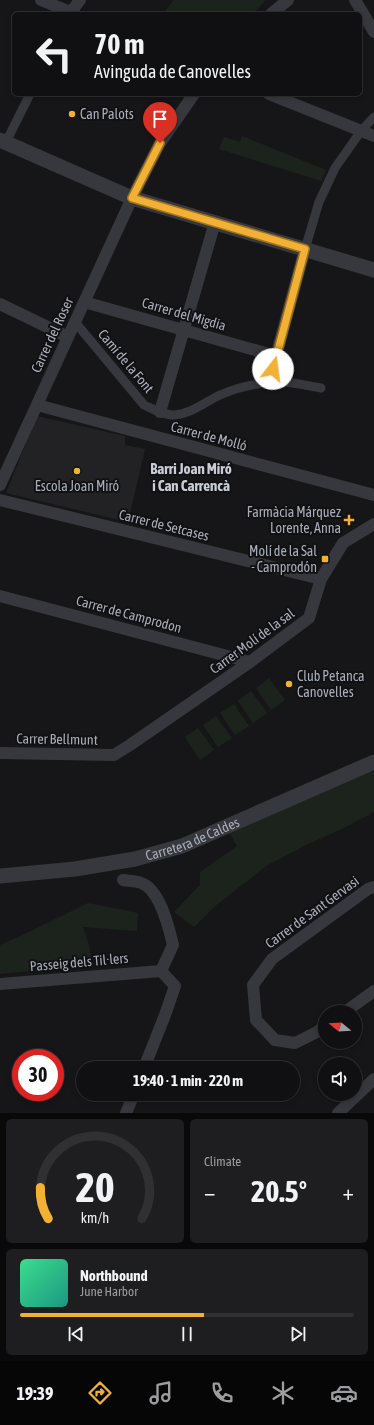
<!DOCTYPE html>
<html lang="en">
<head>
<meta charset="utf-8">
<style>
	body { margin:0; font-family:"Asap Condensed",sans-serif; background:#1e1e20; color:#f1f3f6; height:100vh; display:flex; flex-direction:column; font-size:15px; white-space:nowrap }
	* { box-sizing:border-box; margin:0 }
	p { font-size:13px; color:#9c9d9f }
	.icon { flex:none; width:22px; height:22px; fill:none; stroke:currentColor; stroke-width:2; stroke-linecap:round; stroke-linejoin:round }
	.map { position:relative; height:1113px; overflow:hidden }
	.sheet { display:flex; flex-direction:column; gap:6px; padding:6px; background:#09090a; flex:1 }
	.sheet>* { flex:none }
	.top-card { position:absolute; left:12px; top:12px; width:350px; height:84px; border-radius:6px; box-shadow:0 2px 6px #0003,0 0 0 1px #303032; background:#101012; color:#f1f3f6; overflow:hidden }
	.needle { width:26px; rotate:288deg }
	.tools { position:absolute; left:318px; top:1005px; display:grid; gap:8px }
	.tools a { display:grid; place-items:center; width:44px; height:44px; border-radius:50%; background:#101012; box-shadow:0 2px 6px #0003,0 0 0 1px #303032; font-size:20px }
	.speed { position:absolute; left:12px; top:1049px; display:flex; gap:8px; font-size:20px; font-weight:700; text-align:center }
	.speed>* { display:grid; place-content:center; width:52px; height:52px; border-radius:50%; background:#101012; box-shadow:0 2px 6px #0003,0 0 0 1px #303032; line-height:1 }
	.speed .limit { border:6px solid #d22; background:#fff; color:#111 }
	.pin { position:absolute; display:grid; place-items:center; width:34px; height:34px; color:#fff; margin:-41px -17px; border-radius:50% 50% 50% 0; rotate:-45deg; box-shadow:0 0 4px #0007 }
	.pin .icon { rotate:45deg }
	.me { position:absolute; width:44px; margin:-22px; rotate:15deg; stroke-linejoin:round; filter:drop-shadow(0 0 3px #0008) }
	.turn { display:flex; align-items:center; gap:14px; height:84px; padding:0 16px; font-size:18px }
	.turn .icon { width:52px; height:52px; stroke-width:2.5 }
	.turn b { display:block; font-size:28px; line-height:34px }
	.big { font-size:30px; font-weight:700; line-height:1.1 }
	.sheet .widget { flex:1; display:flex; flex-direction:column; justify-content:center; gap:6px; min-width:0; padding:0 14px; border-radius:6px; background:#1e1e20 }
	.sheet .dial { align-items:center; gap:0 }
	.dial svg { height:104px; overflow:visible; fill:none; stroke:#303032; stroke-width:7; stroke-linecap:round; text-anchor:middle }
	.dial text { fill:#f1f3f6; stroke:none }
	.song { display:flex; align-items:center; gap:12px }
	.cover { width:48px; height:48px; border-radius:6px; background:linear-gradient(135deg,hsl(150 70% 55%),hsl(170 70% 35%)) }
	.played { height:4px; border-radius:2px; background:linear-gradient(90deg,#f2b134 55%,#303032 55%) }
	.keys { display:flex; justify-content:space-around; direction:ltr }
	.heat { display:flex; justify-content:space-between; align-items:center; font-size:22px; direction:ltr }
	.sheet .tiles { flex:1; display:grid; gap:6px; grid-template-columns:1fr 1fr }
	.widget:last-child { grid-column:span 2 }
	.trip { position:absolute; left:76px; top:1061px; width:224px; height:40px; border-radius:20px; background:#101012; box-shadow:0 2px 6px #0003,0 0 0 1px #303032; font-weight:700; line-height:40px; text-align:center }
	.dock { display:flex; height:64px; justify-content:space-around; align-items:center; background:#060607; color:#9c9d9f }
	.dock .icon { width:28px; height:28px }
	.dock .current { color:#f2b134 }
	.dock b { font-size:18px; color:#f1f3f6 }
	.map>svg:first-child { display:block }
	.built { fill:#222225 }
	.green { fill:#1c231d }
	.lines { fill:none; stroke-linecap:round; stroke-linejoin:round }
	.pedestrian { stroke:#37383d; stroke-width:9 }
	.minor { stroke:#37383d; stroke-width:12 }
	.tertiary { stroke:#37383d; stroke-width:15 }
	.route-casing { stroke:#9d7322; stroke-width:10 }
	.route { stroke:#f2b134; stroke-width:7 }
	.poi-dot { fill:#f2b134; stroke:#111113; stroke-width:1.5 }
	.labels { text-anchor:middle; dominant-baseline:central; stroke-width:4; stroke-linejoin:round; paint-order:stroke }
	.poi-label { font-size:14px; fill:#a8adb8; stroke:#111113; text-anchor:start }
	.street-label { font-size:14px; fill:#a8adb8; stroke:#111113 }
	.neighbourhood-label { font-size:15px; font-weight:bold; fill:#c9ccd4; stroke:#111113 }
</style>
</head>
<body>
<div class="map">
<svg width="374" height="1113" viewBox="0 0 374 1113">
	<rect width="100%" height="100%" fill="#161618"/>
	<polygon class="built" points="37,416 125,436 125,445 145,449 128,522 6,493"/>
	<g class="green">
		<polygon points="174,0 266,0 253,14 163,14"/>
		<polygon points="242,136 326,170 321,181 219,149 224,137 240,142"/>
		<polygon points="269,678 285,700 271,710 256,688"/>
		<polygon points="251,691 267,713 253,723 238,701"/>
		<polygon points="234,704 249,726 235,735 220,713"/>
		<polygon points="216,716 232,738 218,747 203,725"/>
		<polygon points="198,728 214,750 200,760 185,737"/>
		<polygon points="374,771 374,812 344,828 308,844 266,866 214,907 194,927 174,912 200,885 200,872 237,846 228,830 342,780"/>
		<polygon points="88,903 138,913 137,931 83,927 89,945 91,959 79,966 0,974 0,945 29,932"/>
	</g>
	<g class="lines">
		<g class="pedestrian">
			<polyline points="6,142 30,94"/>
			<polyline points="305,249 319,202 335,168 361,131 374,117"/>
			<path d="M75,322L144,405C153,409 165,416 175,415C192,413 205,402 220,395C233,389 249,385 264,383C282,379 303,385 321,388"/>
		</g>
		<g class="minor">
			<polyline points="41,0 75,14"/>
			<polyline points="355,0 374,32"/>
			<polyline points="71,12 80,0"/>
			<polyline points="271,14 288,0"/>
			<polyline points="269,94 374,136"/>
			<polyline points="84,302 276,356"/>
			<polyline points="0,304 68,337"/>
			<polyline points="269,382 305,249"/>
			<polyline points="37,405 374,495"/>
			<polyline points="160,412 215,222"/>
			<polyline points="0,485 132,198 160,143 194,94"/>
			<polyline points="0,500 321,579"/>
			<polyline points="0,596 250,662"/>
			<polyline points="0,753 114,755 130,745 250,662 309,618 321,579 343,543 374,524"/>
			<path d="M123,880C129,881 136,881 141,883C160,889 169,928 173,945L161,971"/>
			<polyline points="0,984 161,971"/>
			<polyline points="345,1012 374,991"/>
			<polyline points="325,1026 317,1032 295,1043 275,1040 256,1020 253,985 272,959 368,889 374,887"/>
			<polyline points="144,1068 165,1015 175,986 161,971"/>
			<polyline points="126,1113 134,1094"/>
			<polyline points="338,1113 374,1079"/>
		</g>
		<g class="tertiary">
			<polyline points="0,140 132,198 374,270"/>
			<path id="s1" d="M0,876L75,869L135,859L182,846L374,762"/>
		</g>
	</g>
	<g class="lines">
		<defs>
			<polyline id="route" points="160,143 132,198 305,249 273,369"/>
		</defs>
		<use href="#route" class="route-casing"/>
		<use href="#route" class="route"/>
	</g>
	<g class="poi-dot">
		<circle cx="72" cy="114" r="4"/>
		<circle cx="77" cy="471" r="4"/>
		<path d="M347 514h4v4h4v4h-4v4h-4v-4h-4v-4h4z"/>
		<rect x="321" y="555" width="8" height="8" rx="2"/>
		<circle cx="289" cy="684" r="4"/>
	</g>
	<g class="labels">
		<g class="poi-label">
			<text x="80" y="114">Can Palots</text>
			<text x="77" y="486" text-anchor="middle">Escola Joan Miró</text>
			<text x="341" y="512" text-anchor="end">Farmàcia Márquez<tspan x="341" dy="16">Lorente, Anna</tspan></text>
			<text x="317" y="551" text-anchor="end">Molí de la Sal<tspan x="317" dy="16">- Camprodón</tspan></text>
			<text x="297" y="676">Club Petanca<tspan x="297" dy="16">Canovelles</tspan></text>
		</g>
		<g class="street-label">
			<text transform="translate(184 314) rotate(16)">Carrer del Migdia</text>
			<text transform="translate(52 335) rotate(-65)">Carrer del Roser</text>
			<text transform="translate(126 361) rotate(50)">Camí de la Font</text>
			<text transform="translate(209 436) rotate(15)">Carrer de Molló</text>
			<text transform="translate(164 525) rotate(14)">Carrer de Setcases</text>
			<text transform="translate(129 614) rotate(15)">Carrer de Camprodon</text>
			<text transform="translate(252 641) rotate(-36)">Carrer Molí de la sal</text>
			<text transform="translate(57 739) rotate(1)">Carrer Bellmunt</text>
			<text stroke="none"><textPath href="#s1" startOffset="197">Carretera de Caldes</textPath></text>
			<text transform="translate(312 912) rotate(-36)">Carrer de Sant Gervasi</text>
			<text transform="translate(79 962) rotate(-5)">Passeig dels Til·lers</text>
		</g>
		<g class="neighbourhood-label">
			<text x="191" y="468">Barri Joan Miró<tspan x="191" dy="17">i Can Carrencà</tspan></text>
		</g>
	</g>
</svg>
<div class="tools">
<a><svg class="needle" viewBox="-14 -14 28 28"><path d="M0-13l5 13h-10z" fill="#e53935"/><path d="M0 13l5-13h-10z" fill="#9c9d9f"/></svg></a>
<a><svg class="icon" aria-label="sound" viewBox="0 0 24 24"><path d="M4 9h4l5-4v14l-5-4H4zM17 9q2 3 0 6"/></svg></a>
</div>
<div class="speed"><div class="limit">30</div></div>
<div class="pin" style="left:160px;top:143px;background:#d93025"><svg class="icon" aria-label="arrive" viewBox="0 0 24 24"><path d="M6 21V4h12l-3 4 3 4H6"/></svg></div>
<svg class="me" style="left:273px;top:369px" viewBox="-20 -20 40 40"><circle r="19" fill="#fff"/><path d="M0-13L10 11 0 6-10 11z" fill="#f2b134"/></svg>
<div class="trip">19:40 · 1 min · 220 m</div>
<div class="top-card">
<div class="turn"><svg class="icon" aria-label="left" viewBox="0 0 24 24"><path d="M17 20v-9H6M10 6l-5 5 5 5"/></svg><div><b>70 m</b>Avinguda de Canovelles</div></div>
</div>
</div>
<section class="sheet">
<div class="tiles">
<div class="widget dial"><svg viewBox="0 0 100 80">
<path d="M14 69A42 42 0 1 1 86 69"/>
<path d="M14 69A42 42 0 0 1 8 45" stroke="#f2b134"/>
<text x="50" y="56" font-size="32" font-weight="700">20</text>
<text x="50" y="72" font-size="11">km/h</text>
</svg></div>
<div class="widget"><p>Climate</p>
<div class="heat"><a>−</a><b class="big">20.5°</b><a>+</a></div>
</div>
<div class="widget">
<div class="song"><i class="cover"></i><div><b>Northbound</b><p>June Harbor</p></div></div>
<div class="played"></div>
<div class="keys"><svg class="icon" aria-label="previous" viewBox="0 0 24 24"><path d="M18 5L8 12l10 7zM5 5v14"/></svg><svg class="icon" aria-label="pause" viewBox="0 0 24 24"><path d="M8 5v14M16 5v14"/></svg><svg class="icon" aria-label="next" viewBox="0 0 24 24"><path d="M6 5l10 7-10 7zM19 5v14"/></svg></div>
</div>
</div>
</section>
<nav class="dock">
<b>19:39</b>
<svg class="icon current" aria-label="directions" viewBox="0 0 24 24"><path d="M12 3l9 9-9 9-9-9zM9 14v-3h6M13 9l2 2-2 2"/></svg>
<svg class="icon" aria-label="music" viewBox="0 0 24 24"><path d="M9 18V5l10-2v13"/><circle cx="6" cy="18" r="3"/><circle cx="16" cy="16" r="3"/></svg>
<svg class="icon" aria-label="phone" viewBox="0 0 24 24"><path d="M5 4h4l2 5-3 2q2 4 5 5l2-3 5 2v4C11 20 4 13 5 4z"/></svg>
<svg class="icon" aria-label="climate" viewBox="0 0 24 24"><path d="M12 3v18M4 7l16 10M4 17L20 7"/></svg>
<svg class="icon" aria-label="car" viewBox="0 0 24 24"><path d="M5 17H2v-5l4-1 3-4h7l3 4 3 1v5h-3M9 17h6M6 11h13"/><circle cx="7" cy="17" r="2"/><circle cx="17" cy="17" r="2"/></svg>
</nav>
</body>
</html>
